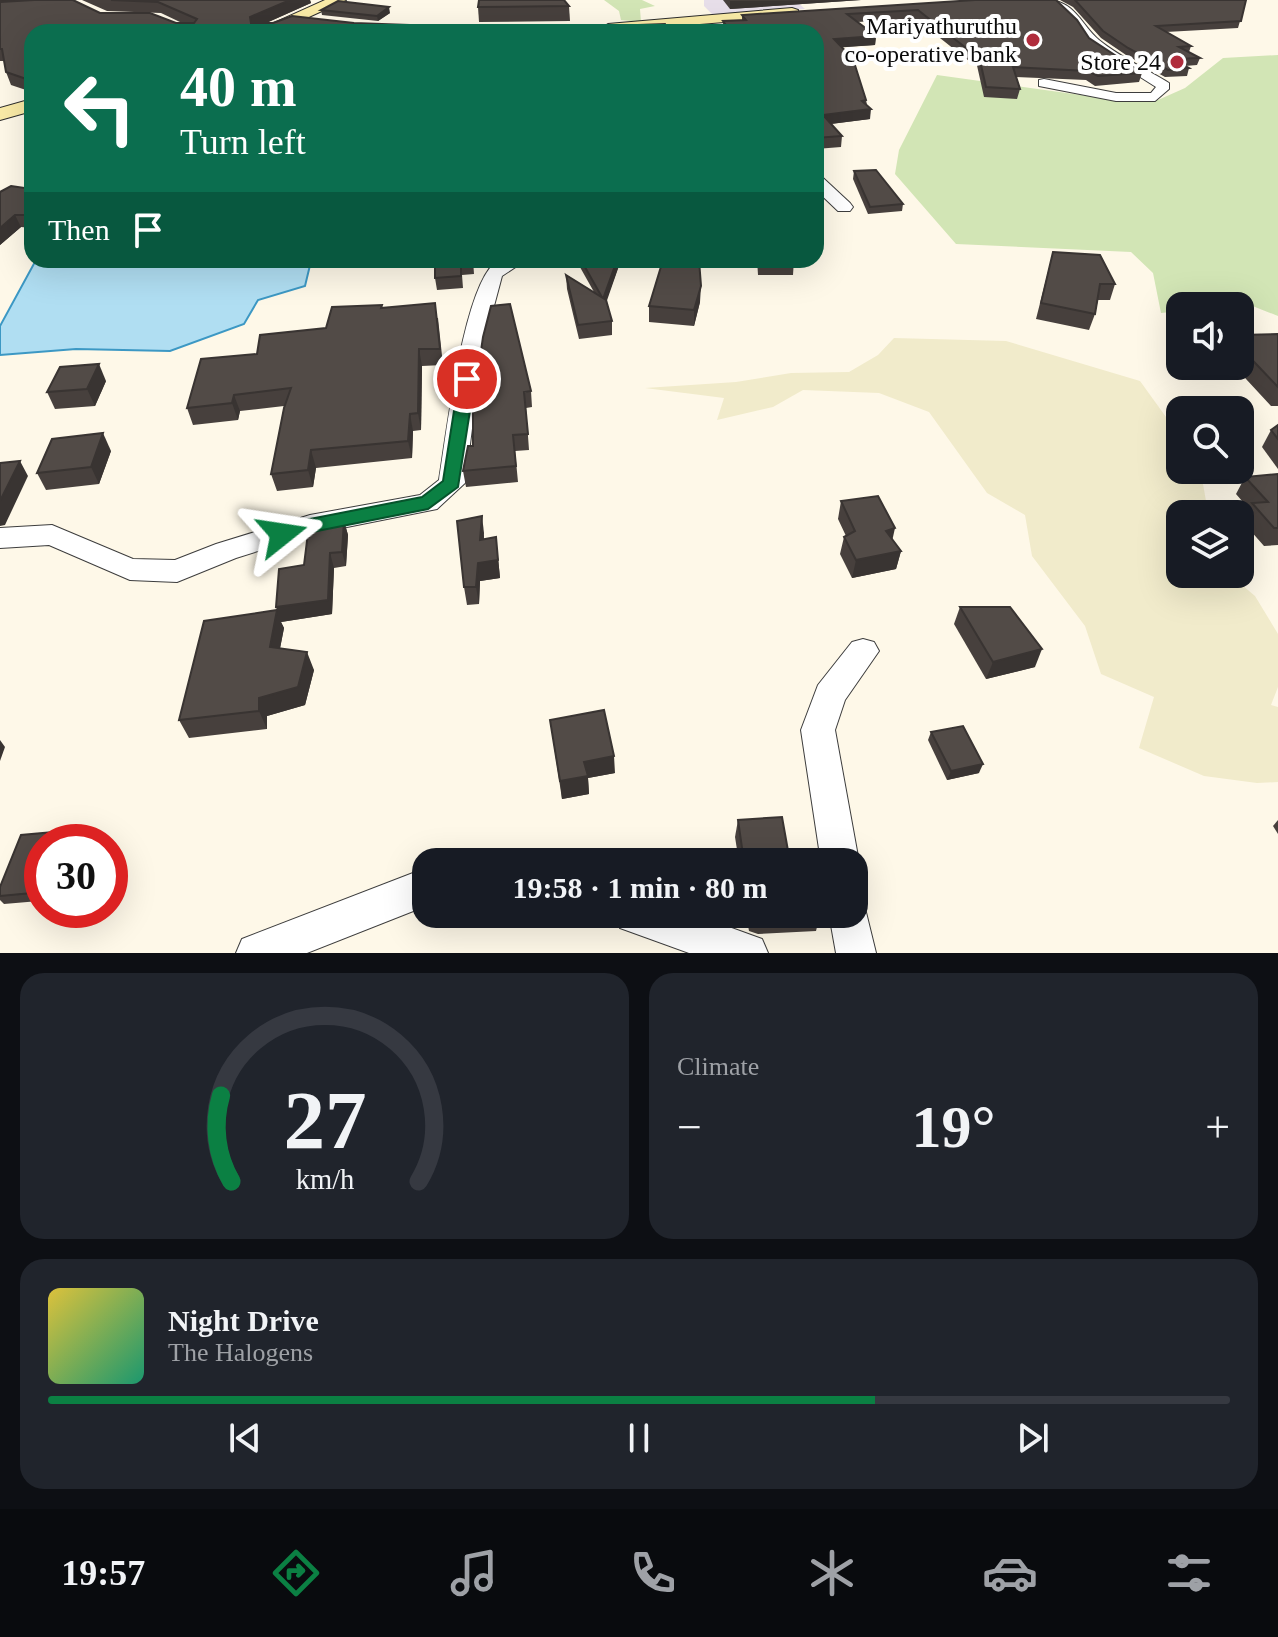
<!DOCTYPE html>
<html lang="en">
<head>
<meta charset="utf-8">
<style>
	body { margin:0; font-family:Georgia,serif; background:#20242c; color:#f1f3f6; height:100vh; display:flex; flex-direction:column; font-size:30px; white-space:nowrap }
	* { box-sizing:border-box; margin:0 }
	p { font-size:26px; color:#9ea1a6 }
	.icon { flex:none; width:44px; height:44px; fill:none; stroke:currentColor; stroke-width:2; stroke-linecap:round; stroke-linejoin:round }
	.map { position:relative; height:953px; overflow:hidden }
	.details { display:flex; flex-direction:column; gap:20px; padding:20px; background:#0d0f14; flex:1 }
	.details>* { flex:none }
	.banner { position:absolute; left:24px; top:24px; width:800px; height:244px; border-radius:24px; box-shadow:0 8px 32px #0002; background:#0b6e4f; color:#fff; overflow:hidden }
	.tools { position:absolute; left:1166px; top:292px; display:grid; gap:16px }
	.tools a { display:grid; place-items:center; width:88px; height:88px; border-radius:16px; background:#171b24; box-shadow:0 8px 32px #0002; font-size:40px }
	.speed { position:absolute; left:24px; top:824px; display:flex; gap:16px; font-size:40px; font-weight:700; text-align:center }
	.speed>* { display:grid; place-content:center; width:104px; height:104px; border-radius:50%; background:#171b24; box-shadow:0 8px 32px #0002; line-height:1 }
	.speed .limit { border:12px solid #d22; background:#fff; color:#111 }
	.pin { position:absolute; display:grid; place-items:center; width:68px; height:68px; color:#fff; margin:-34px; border:4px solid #fff; border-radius:50%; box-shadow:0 2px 8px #0007 }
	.me { position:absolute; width:88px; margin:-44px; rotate:75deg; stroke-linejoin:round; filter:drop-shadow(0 0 6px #0008) }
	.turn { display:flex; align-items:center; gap:28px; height:168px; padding:0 24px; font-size:36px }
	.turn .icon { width:104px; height:104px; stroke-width:2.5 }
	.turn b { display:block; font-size:56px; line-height:68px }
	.then { display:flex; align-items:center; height:76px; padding:0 24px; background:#0003; gap:16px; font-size:30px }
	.big { font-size:60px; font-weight:700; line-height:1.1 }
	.details .widget { flex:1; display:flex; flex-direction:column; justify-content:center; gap:12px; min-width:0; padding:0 28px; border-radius:24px; background:#20242c }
	.details .dial { align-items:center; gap:0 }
	.dial svg { height:208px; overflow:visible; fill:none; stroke:#363941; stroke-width:7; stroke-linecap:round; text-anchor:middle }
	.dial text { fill:#f1f3f6; stroke:none }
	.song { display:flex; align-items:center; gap:24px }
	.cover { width:96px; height:96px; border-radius:12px; background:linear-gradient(135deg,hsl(50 70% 55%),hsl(160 70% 35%)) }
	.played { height:8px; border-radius:4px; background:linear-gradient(90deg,#0b8043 70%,#363941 70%) }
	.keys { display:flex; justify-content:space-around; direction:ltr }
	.heat { display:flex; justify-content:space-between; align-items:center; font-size:44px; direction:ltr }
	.details .tiles { flex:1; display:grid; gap:20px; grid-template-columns:1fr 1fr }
	.widget:last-child { grid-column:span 2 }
	.trip { position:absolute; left:412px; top:848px; width:456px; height:80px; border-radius:24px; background:#171b24; box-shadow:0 8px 32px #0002; font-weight:700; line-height:80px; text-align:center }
	.tabs { display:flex; height:128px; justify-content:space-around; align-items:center; background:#090b0e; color:#9ea1a6 }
	.tabs .icon { width:56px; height:56px }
	.tabs .current { color:#0b8043 }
	.tabs b { font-size:36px; color:#f1f3f6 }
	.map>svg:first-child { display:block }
	.industrial { fill:#e7dee9 }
	.farmland { fill:#f1ebcb }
	.green { fill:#d2e5b5 }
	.water { fill:#b0def2; stroke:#3c98c4; stroke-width:2 }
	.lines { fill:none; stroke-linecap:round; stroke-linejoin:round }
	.street-casing { stroke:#3d3d3d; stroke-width:2 }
	.secondary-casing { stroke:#2c2c2c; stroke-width:2 }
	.street { fill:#fff; fill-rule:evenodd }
	.secondary { fill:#faeba7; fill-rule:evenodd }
	.wall { fill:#47403d }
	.shaded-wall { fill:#393432 }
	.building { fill:#524b47; stroke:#393432; stroke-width:2 }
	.route { fill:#0b8043; stroke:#07532c; stroke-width:2 }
	.poi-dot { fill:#b02c3c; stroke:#fff; stroke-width:3 }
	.labels { text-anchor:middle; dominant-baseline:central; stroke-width:8; stroke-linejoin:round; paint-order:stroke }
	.far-poi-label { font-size:24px; fill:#0a0a0a; stroke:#fff; text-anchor:end }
</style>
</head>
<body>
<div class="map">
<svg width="1278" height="953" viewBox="0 0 1278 953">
	<rect width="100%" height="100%" fill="#fef8e8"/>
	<polygon class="industrial" points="704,0 795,0 805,9 713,15 704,6"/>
	<polygon class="farmland" points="894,338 1006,341 1140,381 1166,417 1179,471 1172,478 1203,484 1206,501 1198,514 1180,514 1180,541 1172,552 1180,555 1180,574 1229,574 1255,596 1278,634 1278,687 1271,705 1278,707 1278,782 1257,783 1204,776 1139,748 1154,697 1101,674 1085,626 1032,556 1025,515 987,493 929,412 879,393 803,390 773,407 717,420 724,398 645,388 736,382 791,373 849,372 878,355"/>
	<g class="green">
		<polygon points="604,0 642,0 655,6 640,9 641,22 621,20 619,11"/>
		<polygon points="1278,55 1278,316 1250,305 1180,306 1180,311 1161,313 1153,273 1131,252 956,244 895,174 899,150 937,75 1117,100 1158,100 1185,88 1223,58"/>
	</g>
	<polygon class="water" points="36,260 310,260 311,261 305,286 258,300 244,324 170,351 76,349 0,355 0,326"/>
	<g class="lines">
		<defs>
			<g id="street">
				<path d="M1046,0C1075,0 1081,25 1099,40C1120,57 1146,69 1169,83V89L1155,101H1116L1039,86V80L1044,79L1116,93H1151L1156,87L1088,44L1077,27Z"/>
				<polygon points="816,176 822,177 850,203 853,207 850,211 838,211 816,190"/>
				<path d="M499,260H526L502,276L482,351L465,483L437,509L312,534L236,558L177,582L130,580L49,545L0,548V528L52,525L133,559L175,560L216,544L310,515L420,495L439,480C446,439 464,277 499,260Z"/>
				<polygon points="863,639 874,642 879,651 845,700 835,730 859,862 854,874 854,862 821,862 801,730 818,685 852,642"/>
				<polygon points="426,868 426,906 307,953 236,953 242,939"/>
				<polygon points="854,896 863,900 876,953 836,953 829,914 854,914"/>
				<polygon points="614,914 693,914 762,939 768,953 689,953 620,928"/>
			</g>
			<g id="secondary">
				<polygon points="325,0 346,0 276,32 254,32"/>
				<polygon points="792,8 798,10 798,16 602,32 600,29 608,24"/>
				<polygon points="416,25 529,25 537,30 409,32 410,26"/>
				<polygon points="32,99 32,111 0,120 0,108"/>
			</g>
		</defs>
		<use href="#street" class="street-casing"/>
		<use href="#secondary" class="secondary-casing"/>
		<use href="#street" class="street"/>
		<use href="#secondary" class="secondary"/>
	</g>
	<g class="wall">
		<polygon points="82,0 310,0 311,3 266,23 354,23 32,32 32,92 11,85 6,72 4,61 0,61 0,2 182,23 161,13 107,11"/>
		<polygon points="723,0 861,0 730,9"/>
		<polygon points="975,0 1089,38 1142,73 1139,82 1095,86 1086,80 1016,77 1020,89 1017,99 984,97 976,61 969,61 916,19 857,22 876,36 875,45 842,47 866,100 870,119 831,124 842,136 841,147 816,149 816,32 725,32 723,29 723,21 742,20 742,15"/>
		<polygon points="1060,0 1246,0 1238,28 1166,32 1191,46 1189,52 1200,58 1197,65 1185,66 1189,68 1187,76 1165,77 1126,55 1101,38 1073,7"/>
		<polygon points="569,6 570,21 479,22 478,7"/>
		<polygon points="321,10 390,13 378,21 322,15"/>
		<polygon points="854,171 903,204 902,211 868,214 853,179"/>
		<polygon points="32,189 32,228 21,227 0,245 0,192"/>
		<polygon points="1053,252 1115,284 1110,300 1098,300 1095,314 1089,330 1036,319"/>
		<polygon points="435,260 473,260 474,274 462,275 463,288 437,290 435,278"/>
		<polygon points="576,260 621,260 606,301 612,321 612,335 579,339 567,289 566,275 594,292"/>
		<polygon points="757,260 794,260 793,275 758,275"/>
		<polygon points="700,302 694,326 649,322 649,306"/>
		<polygon points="382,308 438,318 443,365 422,366 421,430 413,431 412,458 316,468 313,487 277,491 271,474 284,406 240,411 238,420 193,425 187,408 257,354 326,328"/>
		<polygon points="1278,334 1278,406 1271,406 1234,366 1240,366 1240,335"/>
		<polygon points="106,381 95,406 55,409 47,392"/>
		<polygon points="531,391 532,407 526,408 529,450 515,451 518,482 466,487 463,471 473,446 478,403"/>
		<polygon points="1278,425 1278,469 1262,447 1271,430"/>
		<polygon points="111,451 99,484 46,490 37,473"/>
		<polygon points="1278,474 1278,545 1264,546 1242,521 1249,509 1236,494 1245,477"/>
		<polygon points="841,501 892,539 901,551 896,569 852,578 840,554 844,537 846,536 838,519"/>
		<polygon points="344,521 348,535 346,566 334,568 332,614 281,622 284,628 280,648 314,670 305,705 267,716 267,729 189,738 179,720 277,610 304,565"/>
		<polygon points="484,533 484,539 496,537 500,578 480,581 479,604 467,605 464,587"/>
		<polygon points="960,607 1035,667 986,679 954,624"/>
		<polygon points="550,720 615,773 588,778 589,794 562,799"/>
		<polygon points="931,732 979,773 947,780 928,740"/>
		<polygon points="738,820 790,862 739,862 735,837"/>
		<polygon points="1278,820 1278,834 1273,826"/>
		<polygon points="61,841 39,901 4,904 0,900 0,887"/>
		<polygon points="746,914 820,914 820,915 816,931 758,934 749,931"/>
	</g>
	<g class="shaded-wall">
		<polygon points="0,0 30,0 0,2"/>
		<polygon points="290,0 310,0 311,3 253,29 250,17"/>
		<polygon points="861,0 730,9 730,1"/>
		<polygon points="389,7 390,13 378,21 377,16"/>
		<polygon points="876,36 875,45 833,48 834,39"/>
		<polygon points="971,52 978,52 976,61 969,61"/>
		<polygon points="871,109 870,119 822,125 823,115"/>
		<polygon points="15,215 21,227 0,245 0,228"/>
		<polygon points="617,260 621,260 604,309 603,299"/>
		<polygon points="701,286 700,302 694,326 694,310"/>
		<polygon points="419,349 422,366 421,430 418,413"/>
		<polygon points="99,364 106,381 95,406 87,389"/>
		<polygon points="234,395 240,411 238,420 232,403"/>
		<polygon points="410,414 413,431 412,458 408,441"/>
		<polygon points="103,433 111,451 99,484 91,467"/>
		<polygon points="311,450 316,468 313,487 308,470"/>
		<polygon points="20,461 28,476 5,525 0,526 0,501"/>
		<polygon points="482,516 484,533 482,558 480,540"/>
		<polygon points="344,521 348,535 346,566 342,552"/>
		<polygon points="895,528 891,546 886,531"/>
		<polygon points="496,537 500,578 480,581 479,604 476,587 478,563"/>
		<polygon points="901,551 896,569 852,578 856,560"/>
		<polygon points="330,553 334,568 332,614 281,622 284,628 277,664 270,647 277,611 276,607"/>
		<polygon points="1042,649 1035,667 986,679 993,662"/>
		<polygon points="307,652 314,670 305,705 267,716 267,729 259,711 259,698"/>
		<polygon points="0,740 5,747 0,761"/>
		<polygon points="614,756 615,773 588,778 589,794 562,799 560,781 584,762"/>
		<polygon points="983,764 979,773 947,780 951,771"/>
		<polygon points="55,832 61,841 61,842 51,842"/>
		<polygon points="42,866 42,894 39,901 32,893"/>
	</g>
	<g class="building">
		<polygon points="34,0 73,0 100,13 150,13 176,23 194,23 197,19 158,2 111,0 290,0 250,17 251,23 273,23 292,16 354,23 465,27 465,32 32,32 32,81 6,72 2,49 0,49 0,2"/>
		<polygon points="479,0 564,0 569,6 478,7"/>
		<polygon points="975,0 1056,0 1077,20 1089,38 1142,73 1098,76 1088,71 1013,67 1020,89 986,87 978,52 971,52 918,10 847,14 876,36 834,39 853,59 866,100 862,101 871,109 823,115 842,136 816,138 816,32 731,32 723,21 746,20 742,15"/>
		<polygon points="1075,0 1246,0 1241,21 1156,26 1191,46 1179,47 1200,58 1173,59 1189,68 1168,70 1128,48 1103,31"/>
		<polygon points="338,1 389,7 377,16 321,10"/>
		<polygon points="665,24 670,32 481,32 480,25 582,27"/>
		<polygon points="876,170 903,204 870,207 854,171"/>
		<polygon points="11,186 32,189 32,215 15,215 0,228 0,192"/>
		<polygon points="1053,252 1100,255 1115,284 1100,284 1095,314 1041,303"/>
		<polygon points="435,260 472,260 472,262 461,263 461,276 435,278"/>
		<polygon points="581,260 617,260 603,299"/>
		<polygon points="663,260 699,260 701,286 694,310 649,306"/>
		<polygon points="759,260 794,260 795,263 759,262"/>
		<polygon points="566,275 606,300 612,321 578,325"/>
		<polygon points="435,303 440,349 419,349 418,413 410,414 408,441 311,450 308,470 271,474 284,408 291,388 234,395 232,403 187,408 201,359 257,354 260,335 326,328 332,307 382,305 381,308"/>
		<polygon points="510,304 531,391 524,392 528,434 513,435 516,466 463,471 468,446 473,446 473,414 474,403 478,403 476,386 483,337 491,306"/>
		<polygon points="1278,334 1278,387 1240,347 1240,335"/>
		<polygon points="99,364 87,389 47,392 60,367"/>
		<polygon points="1278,425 1278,439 1271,430"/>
		<polygon points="103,433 91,467 37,473 52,439"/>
		<polygon points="20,461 0,501 0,463"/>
		<polygon points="1278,474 1278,528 1274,528 1252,503 1268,502 1245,477"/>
		<polygon points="878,496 895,528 886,531 901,551 856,560 844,537 855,531 841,501"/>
		<polygon points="482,516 480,540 496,537 498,560 478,563 476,587 464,587 457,521"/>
		<polygon points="344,521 342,552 330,553 328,600 276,607 279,569 304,565 309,525"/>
		<polygon points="960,607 1010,607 1042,649 993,662"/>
		<polygon points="277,610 270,647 307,652 298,687 259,698 259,711 179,720 204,621"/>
		<polygon points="604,710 614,756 584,762 588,776 560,781 550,720"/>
		<polygon points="963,726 983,764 951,771 931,732"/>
		<polygon points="782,817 790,862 744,862 738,820"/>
		<polygon points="55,832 51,842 42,842 42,866 32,893 0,896 0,887 21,835"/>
		<polygon points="751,914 820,914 820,915 761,919"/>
	</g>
	<polygon class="route" points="467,374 475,379 458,487 428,509 312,532 282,541 275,539 272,534 275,529 310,519 422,497 443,481 459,379"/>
	<g class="poi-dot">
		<circle cx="1033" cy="40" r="8"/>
		<circle cx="1177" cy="62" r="8"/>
	</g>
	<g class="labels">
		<g class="far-poi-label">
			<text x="1017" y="26">Mariyathuruthu<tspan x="1017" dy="28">co-operative bank</tspan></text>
			<text x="1161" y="62">Store 24</text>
		</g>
	</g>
</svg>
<div class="tools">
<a><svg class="icon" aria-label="sound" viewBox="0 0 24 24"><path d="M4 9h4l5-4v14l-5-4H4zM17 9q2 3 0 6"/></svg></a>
<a><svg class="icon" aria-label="search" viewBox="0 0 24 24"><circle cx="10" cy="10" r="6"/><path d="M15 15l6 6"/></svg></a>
<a><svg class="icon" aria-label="layers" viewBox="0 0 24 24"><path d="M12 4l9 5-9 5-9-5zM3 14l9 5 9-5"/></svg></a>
</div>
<div class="speed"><div class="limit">30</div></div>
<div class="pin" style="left:467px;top:379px;background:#d93025"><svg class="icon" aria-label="arrive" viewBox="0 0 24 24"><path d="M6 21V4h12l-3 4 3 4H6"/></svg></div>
<svg class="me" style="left:282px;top:534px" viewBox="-20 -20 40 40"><path d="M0-17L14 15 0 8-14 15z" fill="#0b8043" stroke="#fff" stroke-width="4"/></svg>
<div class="trip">19:58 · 1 min · 80 m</div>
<div class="banner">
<div class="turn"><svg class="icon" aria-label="left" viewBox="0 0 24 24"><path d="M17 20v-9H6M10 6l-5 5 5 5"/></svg><div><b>40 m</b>Turn left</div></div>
<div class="then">Then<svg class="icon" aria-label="arrive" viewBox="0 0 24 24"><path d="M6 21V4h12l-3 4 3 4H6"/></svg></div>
</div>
</div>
<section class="details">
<div class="tiles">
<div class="widget dial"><svg viewBox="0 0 100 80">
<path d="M14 69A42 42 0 1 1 86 69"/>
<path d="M14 69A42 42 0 0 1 10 36" stroke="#0b8043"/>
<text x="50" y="56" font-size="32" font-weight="700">27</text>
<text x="50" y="72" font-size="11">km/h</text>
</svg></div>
<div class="widget"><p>Climate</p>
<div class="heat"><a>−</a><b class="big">19°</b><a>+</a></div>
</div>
<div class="widget">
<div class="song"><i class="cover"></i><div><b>Night Drive</b><p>The Halogens</p></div></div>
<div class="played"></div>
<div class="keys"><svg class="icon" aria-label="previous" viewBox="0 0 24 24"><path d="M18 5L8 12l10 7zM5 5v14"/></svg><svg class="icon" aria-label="pause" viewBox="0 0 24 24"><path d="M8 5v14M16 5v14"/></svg><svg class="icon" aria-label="next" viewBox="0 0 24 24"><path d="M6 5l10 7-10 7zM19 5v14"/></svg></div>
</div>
</div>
</section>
<nav class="tabs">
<b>19:57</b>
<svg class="icon current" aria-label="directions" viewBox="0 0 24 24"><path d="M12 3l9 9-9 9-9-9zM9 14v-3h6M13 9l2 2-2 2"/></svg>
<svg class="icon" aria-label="music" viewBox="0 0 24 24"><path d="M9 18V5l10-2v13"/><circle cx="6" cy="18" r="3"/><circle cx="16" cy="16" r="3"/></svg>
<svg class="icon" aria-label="phone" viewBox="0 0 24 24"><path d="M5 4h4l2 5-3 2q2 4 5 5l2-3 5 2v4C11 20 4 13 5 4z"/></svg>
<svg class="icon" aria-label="climate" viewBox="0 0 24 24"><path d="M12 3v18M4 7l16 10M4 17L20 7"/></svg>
<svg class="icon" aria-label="car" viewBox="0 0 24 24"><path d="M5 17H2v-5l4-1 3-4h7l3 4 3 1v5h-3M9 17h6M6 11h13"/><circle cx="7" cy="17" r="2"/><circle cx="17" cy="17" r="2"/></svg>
<svg class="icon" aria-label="filters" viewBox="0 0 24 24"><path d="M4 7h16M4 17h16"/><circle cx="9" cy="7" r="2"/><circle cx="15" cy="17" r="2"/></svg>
</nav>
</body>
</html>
